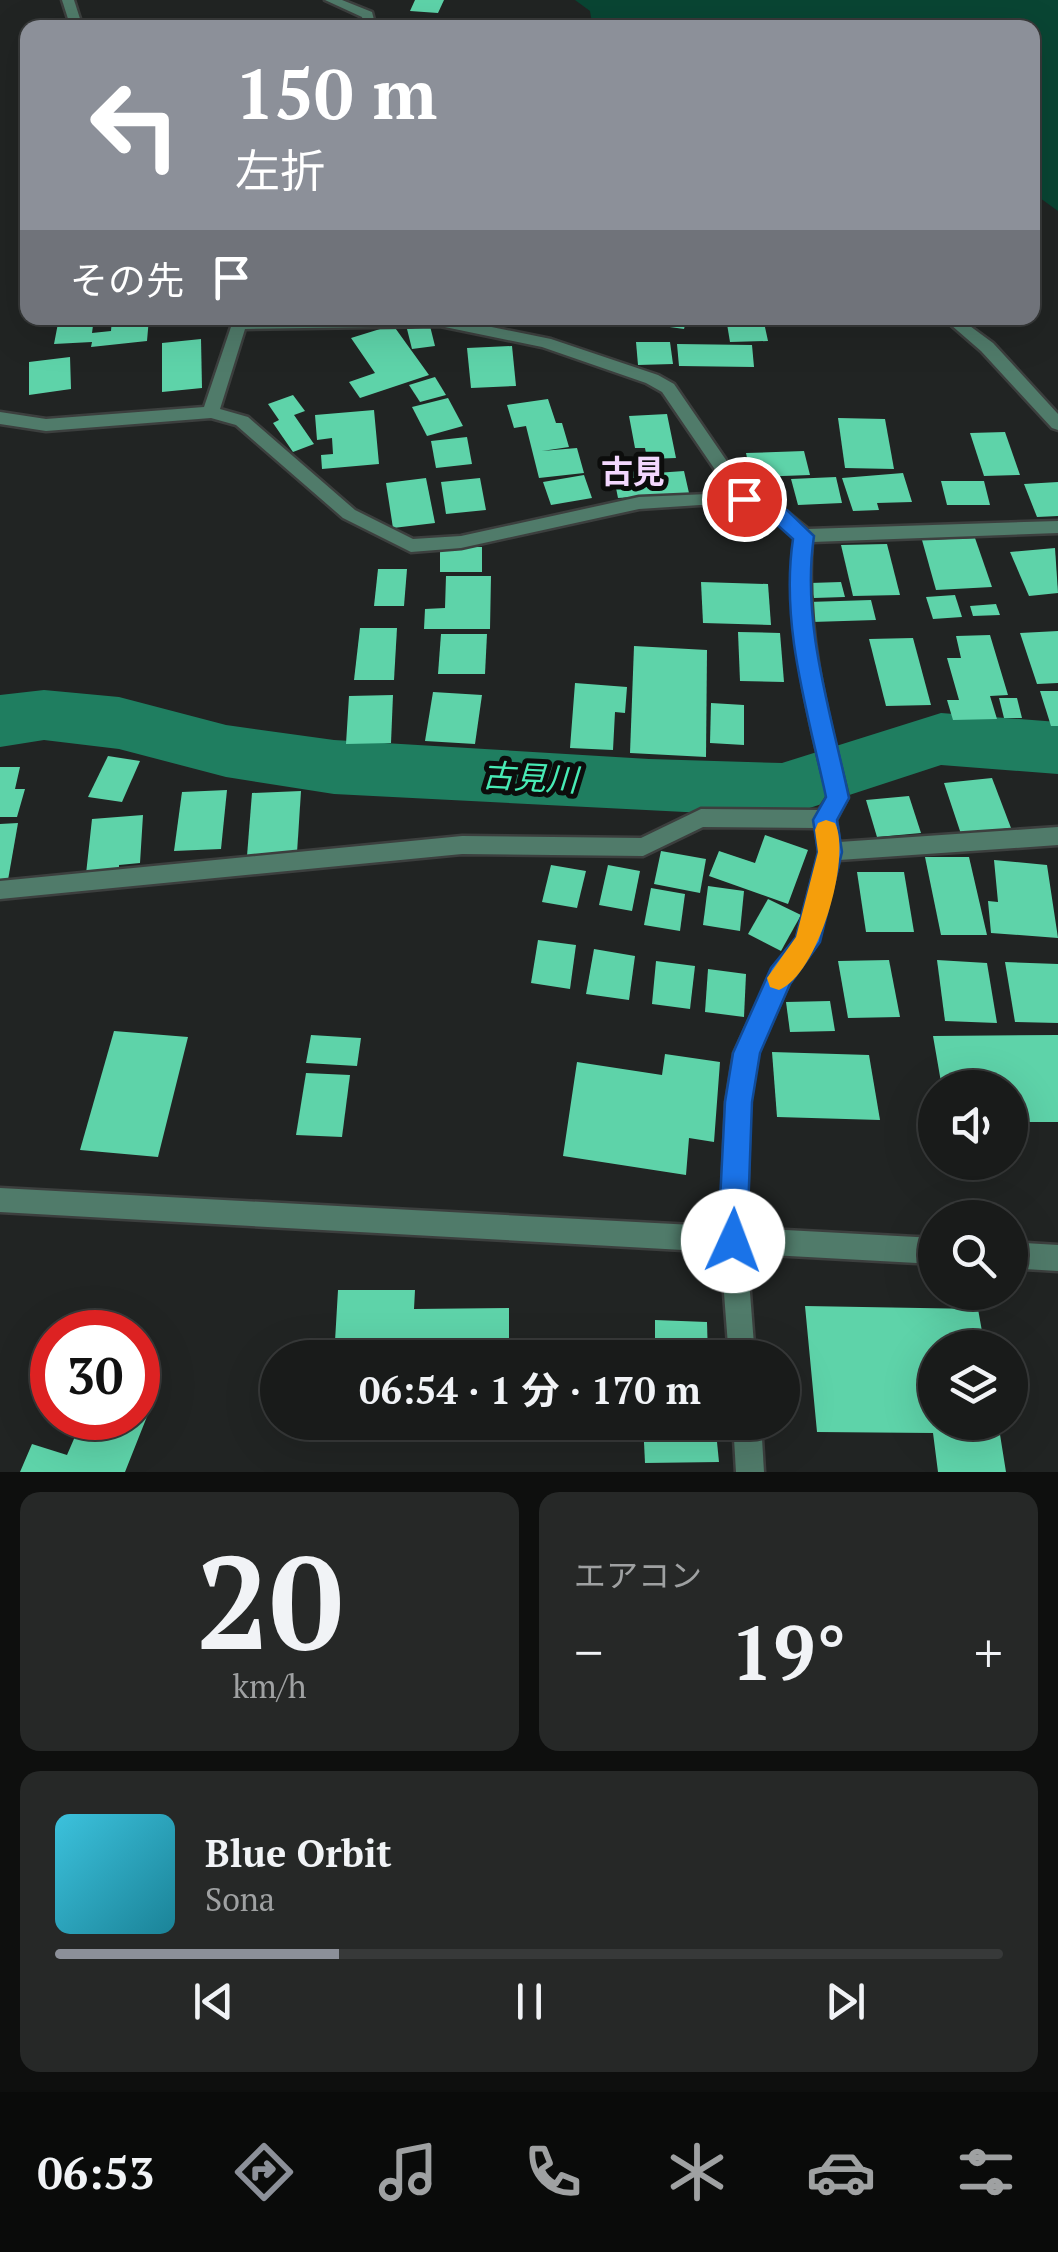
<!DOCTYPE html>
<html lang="ja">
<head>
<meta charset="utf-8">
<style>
	body { margin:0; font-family:"PT Serif","Noto Sans JP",serif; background:#262827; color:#f1f3f6; height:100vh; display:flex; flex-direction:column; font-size:38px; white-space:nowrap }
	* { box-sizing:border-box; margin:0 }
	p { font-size:32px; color:#9fa1a2 }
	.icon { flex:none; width:55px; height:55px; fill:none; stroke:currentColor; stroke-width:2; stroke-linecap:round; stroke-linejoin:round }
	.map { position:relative; height:1472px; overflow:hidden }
	.details { display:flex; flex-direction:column; gap:20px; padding:20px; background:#0e0f0e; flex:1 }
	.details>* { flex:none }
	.hud { position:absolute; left:20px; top:20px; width:1020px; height:305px; border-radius:20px; box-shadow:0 10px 40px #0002,0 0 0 2px #373939; background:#8c9099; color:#fff; overflow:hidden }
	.tools { position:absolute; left:918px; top:1070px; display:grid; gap:20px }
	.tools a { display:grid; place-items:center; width:110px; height:110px; border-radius:50%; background:#191b1a; box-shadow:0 10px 40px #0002,0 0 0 2px #373939; font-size:50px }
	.speed { position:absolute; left:30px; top:1310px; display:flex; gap:20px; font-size:50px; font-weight:700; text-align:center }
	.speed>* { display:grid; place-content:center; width:130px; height:130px; border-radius:50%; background:#191b1a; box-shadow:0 10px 40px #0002,0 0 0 2px #373939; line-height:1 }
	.speed .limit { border:15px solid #d22; background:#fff; color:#111 }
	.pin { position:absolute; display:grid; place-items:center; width:85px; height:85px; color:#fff; margin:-42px; border:5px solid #fff; border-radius:50%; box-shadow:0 2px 10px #0007 }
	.me { position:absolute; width:110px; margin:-55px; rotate:2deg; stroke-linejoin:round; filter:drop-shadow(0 0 8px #0008) }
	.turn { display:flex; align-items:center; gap:35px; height:210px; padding:0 50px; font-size:45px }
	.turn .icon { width:130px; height:130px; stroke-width:2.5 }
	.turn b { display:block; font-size:70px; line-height:85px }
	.then { display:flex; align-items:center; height:95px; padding:0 50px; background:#0003; gap:20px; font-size:38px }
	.big { font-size:75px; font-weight:700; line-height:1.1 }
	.details .tile { flex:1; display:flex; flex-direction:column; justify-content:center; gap:15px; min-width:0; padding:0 35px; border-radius:20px; background:#262827 }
	.details .dial { align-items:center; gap:0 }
	.dial b { font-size:130px; line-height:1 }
	.song { display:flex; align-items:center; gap:30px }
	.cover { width:120px; height:120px; border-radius:15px; background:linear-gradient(135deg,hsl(190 70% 55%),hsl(190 70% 35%)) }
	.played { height:10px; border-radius:5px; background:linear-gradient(90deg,#8c9099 30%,#373939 30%) }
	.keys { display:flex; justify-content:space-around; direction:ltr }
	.heat { display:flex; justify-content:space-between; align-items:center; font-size:55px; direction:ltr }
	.details .tiles { flex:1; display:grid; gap:20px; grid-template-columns:1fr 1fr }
	.tile:last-child { grid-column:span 2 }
	.trip { position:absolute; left:260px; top:1340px; width:540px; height:100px; border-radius:50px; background:#191b1a; box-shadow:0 10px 40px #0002,0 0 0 2px #373939; font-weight:700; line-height:100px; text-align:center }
	.tab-bar { display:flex; height:160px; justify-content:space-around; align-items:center; background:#0a0b0a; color:#9fa1a2 }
	.tab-bar .icon { width:70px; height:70px }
	.tab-bar .selected { color:#8c9099 }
	.tab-bar b { font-size:45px; color:#f1f3f6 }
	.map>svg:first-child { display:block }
	.green { fill:#094533 }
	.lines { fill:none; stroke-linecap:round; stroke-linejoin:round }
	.river { fill:#1f7e60; fill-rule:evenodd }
	.building { fill:#5ed3a9 }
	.minor-casing { stroke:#3c3f3e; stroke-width:5 }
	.tertiary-casing { stroke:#3c3f3e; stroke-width:5 }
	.minor { fill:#507b6a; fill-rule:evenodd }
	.tertiary { fill:#507b6a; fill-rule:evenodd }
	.route { fill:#1a73e8; stroke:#114b97; stroke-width:2.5 }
	.slow { fill:#f59e0b }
	.labels { text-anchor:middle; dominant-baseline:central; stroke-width:10; stroke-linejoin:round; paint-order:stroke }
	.neighbourhood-label { font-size:32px; font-weight:bold; fill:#f3d7fe; stroke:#0c0d0c }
	.water-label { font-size:32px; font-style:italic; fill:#48ebb5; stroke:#0c0d0c }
</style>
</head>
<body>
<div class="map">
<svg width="1058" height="1472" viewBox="0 0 1058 1472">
	<rect width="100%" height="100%" fill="#212423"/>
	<polygon class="green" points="575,0 1058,0 1058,211 1033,193 1032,28 589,27 592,23 590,11"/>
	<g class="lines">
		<polygon class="river" points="44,690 119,697 226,725 334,740 649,759 782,763 941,713 1058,722 1058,774 941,765 782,817 334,794 226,777 119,749 44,740 0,747 0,695"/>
	</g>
	<g class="building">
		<polygon points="415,0 444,0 438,13 410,11"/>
		<polygon points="59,318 94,318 92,333 111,331 112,318 149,318 147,341 91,347 92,342 54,344"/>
		<polygon points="642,318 687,318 684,329 641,323"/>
		<polygon points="726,318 763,318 768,341 730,342"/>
		<polygon points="393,325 429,375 360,398 349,382 375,373 351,338"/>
		<polygon points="430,326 435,346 412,349 407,329"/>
		<polygon points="201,339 202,388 162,392 162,343"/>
		<polygon points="636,342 670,342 673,364 638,365"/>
		<polygon points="677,344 752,345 754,367 679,366"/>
		<polygon points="512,346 516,386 471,388 467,348"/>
		<polygon points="70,357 71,389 29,395 29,362"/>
		<polygon points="435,377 446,395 420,402 409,385"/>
		<polygon points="293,395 305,411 294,415 314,444 293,452 273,423 279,420 268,404"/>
		<polygon points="448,398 463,426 427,436 412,407"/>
		<polygon points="548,399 556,423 562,423 569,447 542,451 577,448 584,473 539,478 526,426 514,428 507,405"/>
		<polygon points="374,410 379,464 322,469 321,455 333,454 332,438 317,440 315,415"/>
		<polygon points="667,414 676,458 647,459 645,448 635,448 629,416"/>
		<polygon points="838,418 885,419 894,469 845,468"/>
		<polygon points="1005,432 1020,475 984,476 970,433"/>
		<polygon points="467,437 472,464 436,468 431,441"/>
		<polygon points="804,451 810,475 751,477 746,453"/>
		<polygon points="655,470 656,473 684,471 689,493 618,498 613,473"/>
		<polygon points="903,473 912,502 877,503 879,510 853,511 842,478"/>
		<polygon points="584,475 592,498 551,505 543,482"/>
		<polygon points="836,477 842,503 798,505 791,479"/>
		<polygon points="426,478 435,523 393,528 386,483"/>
		<polygon points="480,478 486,510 446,514 441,482"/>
		<polygon points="941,481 984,481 990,505 947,505"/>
		<polygon points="1058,482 1058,516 1037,517 1024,484"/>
		<polygon points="975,538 992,587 936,590 922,540"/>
		<polygon points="887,544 900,595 853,596 841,545"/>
		<rect x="440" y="547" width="42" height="25"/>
		<polygon points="1055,548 1058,593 1029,596 1010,552"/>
		<polygon points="378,569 407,569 404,606 374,606"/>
		<polygon points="446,576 491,576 490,629 424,629 425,609 445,608"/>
		<polygon points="701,582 768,584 771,625 703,623"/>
		<polygon points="841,582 845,597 814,598 810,583"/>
		<polygon points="955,595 962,617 933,619 926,597"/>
		<polygon points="871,600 876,620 812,622 808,602"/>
		<polygon points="996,604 1000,615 973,616 970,606"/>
		<polygon points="360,628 397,628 394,680 354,680"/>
		<polygon points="1058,631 1058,683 1037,684 1020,633"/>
		<polygon points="738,632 780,633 784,682 740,681"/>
		<polygon points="441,634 487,634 485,674 438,674"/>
		<polygon points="990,635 1008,695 990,696 997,719 953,720 947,700 959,700 947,658 961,658 956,636"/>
		<polygon points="913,638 931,705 886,706 869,639"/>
		<polygon points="634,646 707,650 706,757 630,753"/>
		<polygon points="575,683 627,687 625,713 615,712 613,750 570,748"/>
		<polygon points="1040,691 1058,691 1058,726 1051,726"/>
		<polygon points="433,692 482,695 475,744 425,741"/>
		<polygon points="393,695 391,743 346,744 349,696"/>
		<polygon points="999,698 1017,698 1022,718 1004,718"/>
		<polygon points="711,703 744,705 744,745 710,743"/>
		<polygon points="108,756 140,761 122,802 88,797"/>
		<polygon points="0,767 20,767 15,789 25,789 17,817 0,817"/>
		<polygon points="992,778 1011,828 961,834 944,783"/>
		<polygon points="227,790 221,849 174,851 182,792"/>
		<polygon points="301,791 297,853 247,856 252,793"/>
		<polygon points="909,796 921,833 877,837 866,800"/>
		<polygon points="143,815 140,863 119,865 119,872 86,874 92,819"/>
		<polygon points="18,823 8,880 0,880 0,824"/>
		<polygon points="765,835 808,850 788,904 709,876 719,851 755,863"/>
		<polygon points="661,851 706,859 700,893 654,884"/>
		<polygon points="925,857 969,857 987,935 941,935"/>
		<polygon points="994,860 1047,865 1058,938 991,933 988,901 998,902"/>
		<polygon points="551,865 586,871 577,908 542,902"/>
		<polygon points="608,865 640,871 632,911 599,905"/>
		<polygon points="857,872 904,872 914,932 866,932"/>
		<polygon points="708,886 744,891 740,931 703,925"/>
		<polygon points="651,888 685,894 680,931 644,925"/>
		<polygon points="768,899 801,915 781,951 748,934"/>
		<polygon points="538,940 576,945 570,989 531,983"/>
		<polygon points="594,949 635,956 629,1000 586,994"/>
		<polygon points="889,960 900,1017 848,1018 838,961"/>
		<polygon points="937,960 987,963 997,1023 945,1021"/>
		<polygon points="656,961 695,966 690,1009 652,1004"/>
		<polygon points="1005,962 1058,964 1058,1023 1015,1022"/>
		<polygon points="708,969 746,974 744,1017 705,1012"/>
		<polygon points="830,1001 835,1031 790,1032 786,1002"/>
		<polygon points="114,1031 188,1037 158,1157 80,1150"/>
		<polygon points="311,1035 361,1038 357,1066 306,1063"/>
		<polygon points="1058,1035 1058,1122 1010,1122 1010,1088 942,1088 933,1036"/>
		<polygon points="772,1052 869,1055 880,1120 777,1117"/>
		<polygon points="665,1054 720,1062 714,1142 689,1138 686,1175 563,1156 577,1062 662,1075"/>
		<polygon points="306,1073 350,1075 342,1137 296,1135"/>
		<polygon points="338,1290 415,1290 414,1309 509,1308 509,1358 334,1358"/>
		<polygon points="805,1306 978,1309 985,1348 935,1348 935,1422 998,1422 1006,1472 938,1472 933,1433 817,1432"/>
		<polygon points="655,1320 707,1322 708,1358 655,1358"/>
		<polygon points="138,1410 148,1414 125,1472 20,1472 32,1444 67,1455 83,1418 138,1418"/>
		<polygon points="643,1422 715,1422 719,1462 645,1463"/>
	</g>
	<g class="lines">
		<defs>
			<g id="minor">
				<polygon points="62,0 74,0 83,28 71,28"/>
				<polygon points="325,0 342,0 372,12 376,28 364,28 362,17"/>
				<path d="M234,318H447L551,339L658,375L674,384L750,495L786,511L808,529L1058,521V533L812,542C805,630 827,713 848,797L836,820L839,842L1058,827V845L839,860L818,942L789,983L758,1053L750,1102L746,1241L755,1358H729L720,1241L726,1102L734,1053L773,969L797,938L819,852L816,828L703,827L643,856L462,854L0,899V881L462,836L641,838L701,809L819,810L828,796C806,710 786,627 795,538L774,519L742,505H700L639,509L461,548L411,552L343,518L236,425L211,418L46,431L0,424V412L46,419L204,407ZM440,326L542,347L646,383L662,392L731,493L639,497L461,536L413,539L355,510L248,417L220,409L245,329Z"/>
				<polygon points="943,318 959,318 993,343 1058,414 1058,430 1052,428 981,351"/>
				<polygon points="733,1422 761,1422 764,1472 736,1472"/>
			</g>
			<g id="tertiary">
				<polygon points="0,1188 935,1238 935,1264 0,1212"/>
				<polygon points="1010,1242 1058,1245 1058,1271 1010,1268"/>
			</g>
		</defs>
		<use href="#minor" class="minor-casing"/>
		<use href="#tertiary" class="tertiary-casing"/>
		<use href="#minor" class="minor"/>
		<use href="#tertiary" class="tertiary"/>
	</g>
	<path class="route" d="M744,492L787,510L814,536C801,624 831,712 849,798L837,820L842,852L820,942L790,984L760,1053L752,1102L747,1241L743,1251L733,1256L723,1251L718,1241L725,1102L733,1053L771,968L796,937L818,852L813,820L826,797C808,712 780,625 793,539L773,521L737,504V494Z"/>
	<path class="slow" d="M826,820L835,823C852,858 818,975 779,990L770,987L767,978L796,937L818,852L815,830L818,823Z"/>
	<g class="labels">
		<g class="neighbourhood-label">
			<text x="633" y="471">古見</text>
		</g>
		<g class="water-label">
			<text transform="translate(530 777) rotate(3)">古見川</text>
		</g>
	</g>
</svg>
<div class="tools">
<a><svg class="icon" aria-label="sound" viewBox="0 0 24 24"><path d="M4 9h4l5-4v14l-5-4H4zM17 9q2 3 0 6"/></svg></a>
<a><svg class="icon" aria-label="search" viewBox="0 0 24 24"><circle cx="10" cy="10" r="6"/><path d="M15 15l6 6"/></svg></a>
<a><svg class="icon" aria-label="layers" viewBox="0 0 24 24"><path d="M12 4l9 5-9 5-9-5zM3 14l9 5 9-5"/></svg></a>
</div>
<div class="speed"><div class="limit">30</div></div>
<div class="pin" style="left:744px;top:499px;background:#d93025"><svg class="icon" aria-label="arrive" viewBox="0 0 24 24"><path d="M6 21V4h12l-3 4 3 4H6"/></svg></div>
<svg class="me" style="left:733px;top:1241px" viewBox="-20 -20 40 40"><circle r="19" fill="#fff"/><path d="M0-13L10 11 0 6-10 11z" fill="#1a73e8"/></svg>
<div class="trip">06:54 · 1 分 · 170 m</div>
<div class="hud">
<div class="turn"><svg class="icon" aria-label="left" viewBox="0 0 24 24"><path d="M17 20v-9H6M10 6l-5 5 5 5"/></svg><div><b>150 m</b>左折</div></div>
<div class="then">その先<svg class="icon" aria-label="arrive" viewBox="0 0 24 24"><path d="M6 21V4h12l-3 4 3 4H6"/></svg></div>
</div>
</div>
<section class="details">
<div class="tiles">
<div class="tile dial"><b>20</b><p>km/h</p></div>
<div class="tile"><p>エアコン</p>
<div class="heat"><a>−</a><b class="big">19°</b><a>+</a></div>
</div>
<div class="tile">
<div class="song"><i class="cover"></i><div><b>Blue Orbit</b><p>Sona</p></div></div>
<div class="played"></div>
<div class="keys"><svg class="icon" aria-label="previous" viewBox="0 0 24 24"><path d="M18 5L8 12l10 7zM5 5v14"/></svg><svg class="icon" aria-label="pause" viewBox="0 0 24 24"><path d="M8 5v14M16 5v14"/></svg><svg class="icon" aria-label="next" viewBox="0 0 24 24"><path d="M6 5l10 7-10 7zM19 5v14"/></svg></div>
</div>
</div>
</section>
<nav class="tab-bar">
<b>06:53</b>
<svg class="icon selected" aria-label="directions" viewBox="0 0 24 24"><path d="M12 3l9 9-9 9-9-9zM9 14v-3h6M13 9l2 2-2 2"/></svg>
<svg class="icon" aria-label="music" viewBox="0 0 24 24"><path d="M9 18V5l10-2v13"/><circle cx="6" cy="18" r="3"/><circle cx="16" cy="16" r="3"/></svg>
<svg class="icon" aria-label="phone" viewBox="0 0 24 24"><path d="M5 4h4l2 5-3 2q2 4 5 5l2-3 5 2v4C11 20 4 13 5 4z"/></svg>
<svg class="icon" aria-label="climate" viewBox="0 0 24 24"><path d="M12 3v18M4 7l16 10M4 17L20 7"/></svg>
<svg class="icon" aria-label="car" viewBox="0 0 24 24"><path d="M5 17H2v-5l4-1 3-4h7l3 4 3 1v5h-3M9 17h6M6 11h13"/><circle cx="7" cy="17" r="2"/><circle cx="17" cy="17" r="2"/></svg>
<svg class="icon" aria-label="filters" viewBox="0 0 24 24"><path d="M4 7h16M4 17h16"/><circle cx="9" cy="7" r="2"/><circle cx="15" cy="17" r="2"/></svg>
</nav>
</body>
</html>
